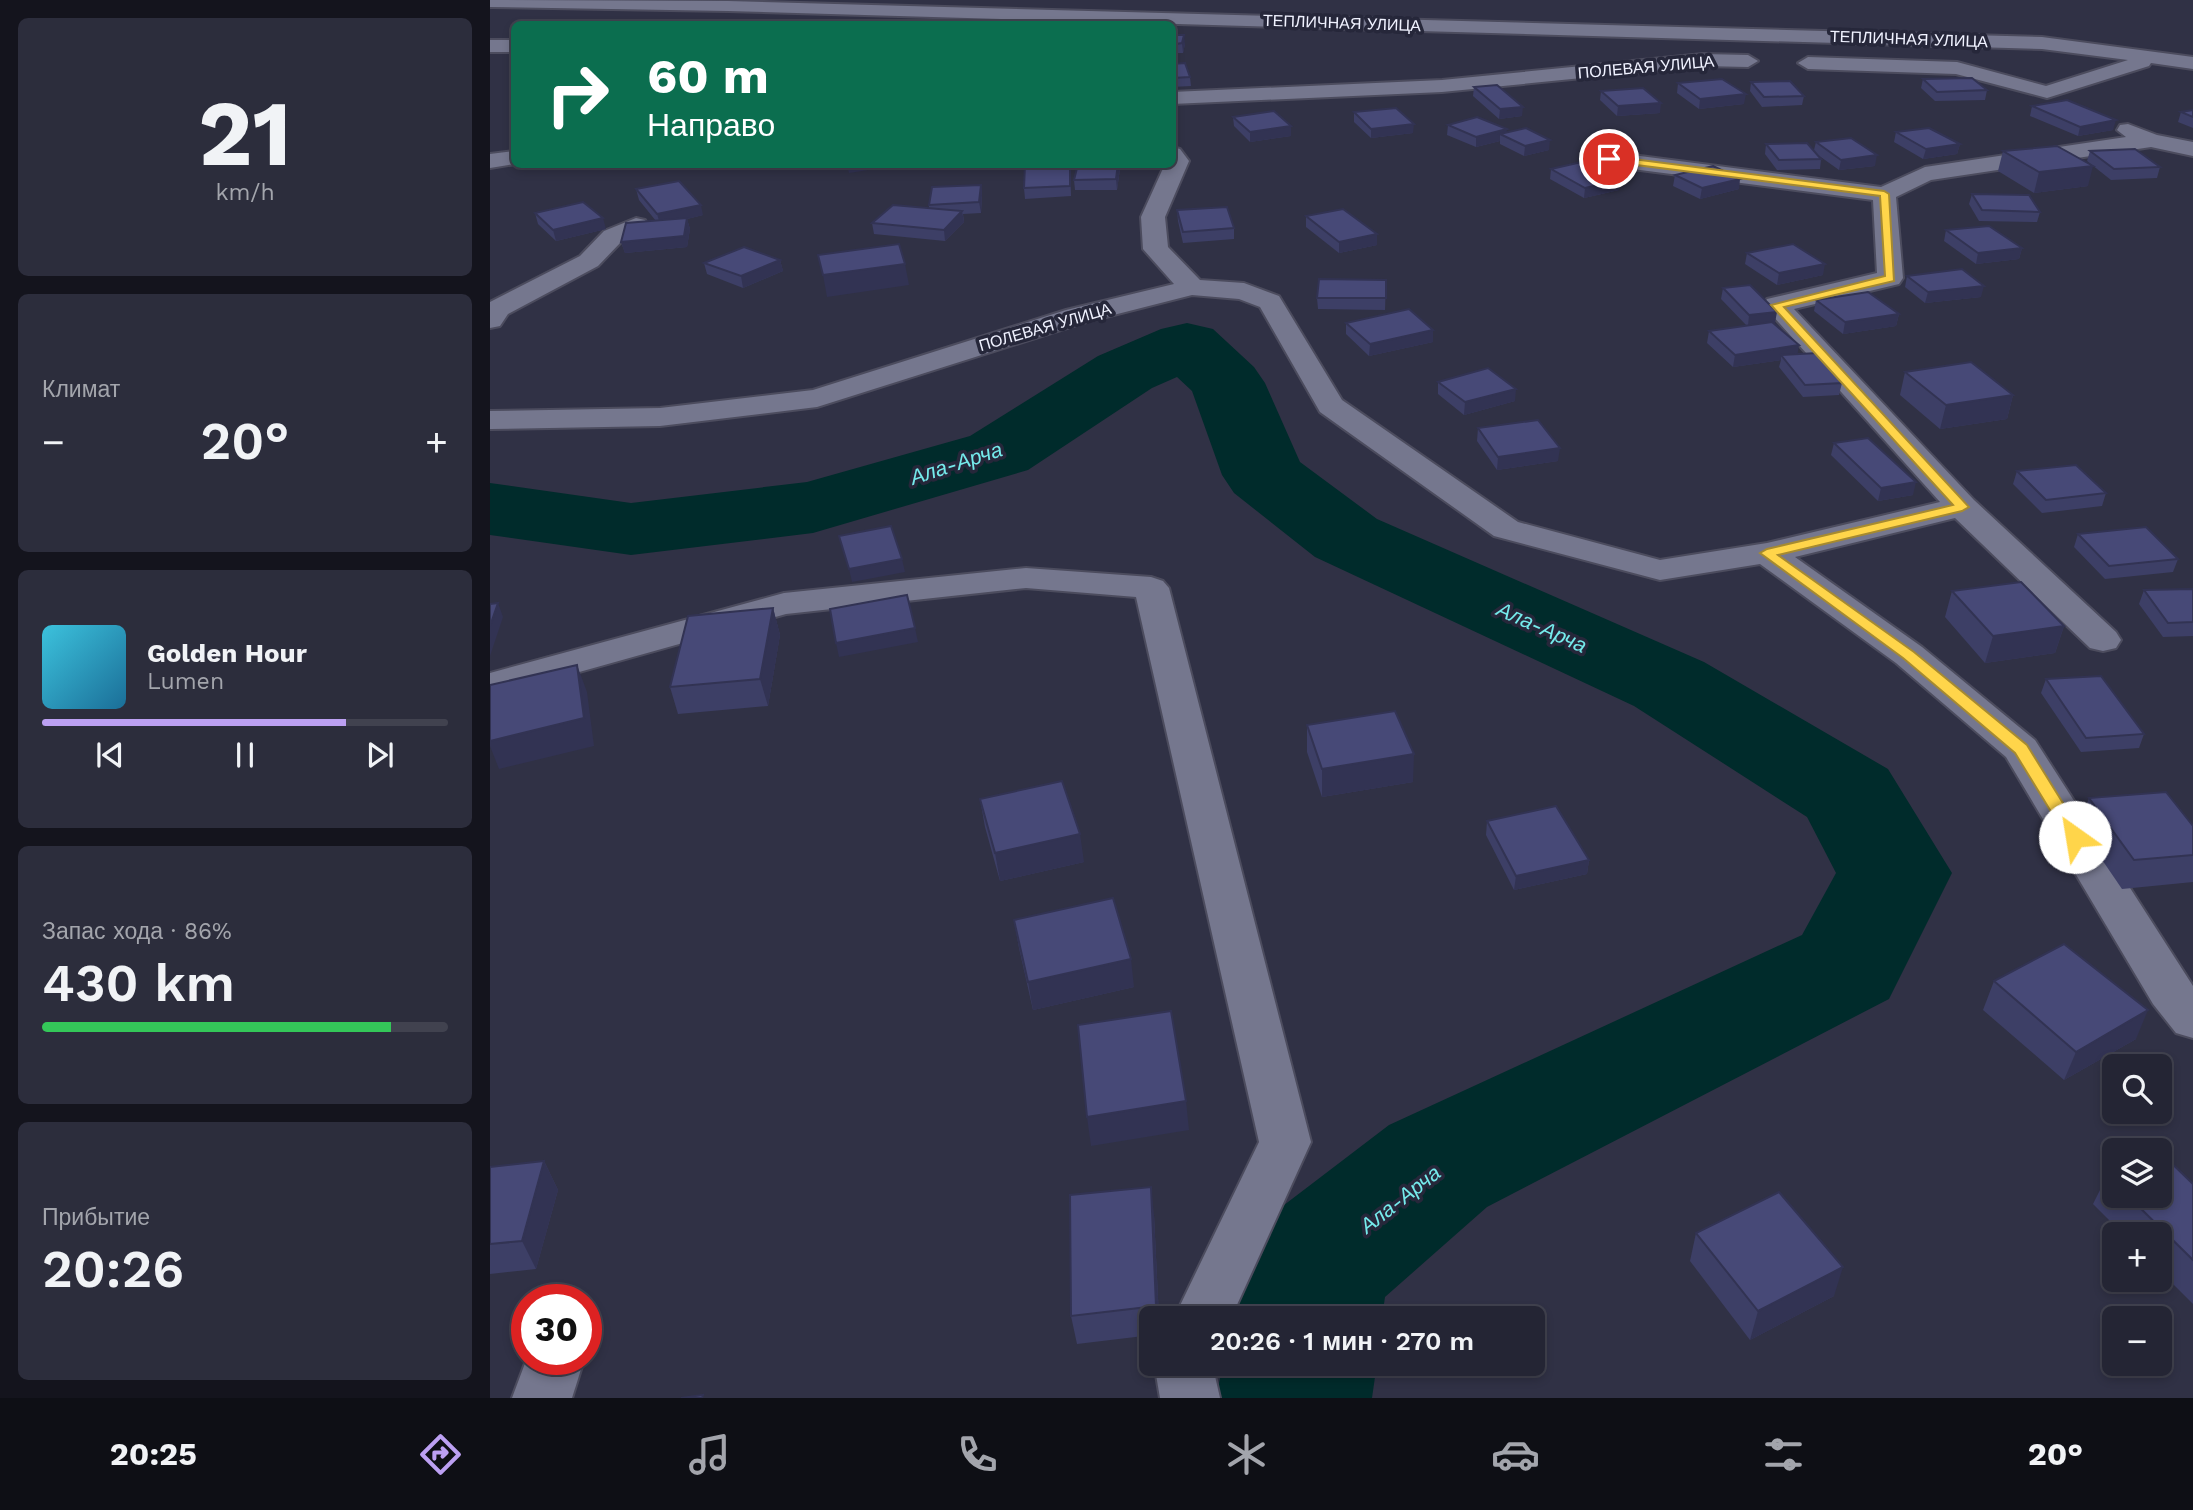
<!DOCTYPE html>
<html lang="ru">
<head>
<meta charset="utf-8">
<style>
	body { margin:0; font-family:"Work Sans",sans-serif; background:#2c2d3c; color:#f1f3f6; height:100vh; display:flex; flex-direction:column; font-size:26px; white-space:nowrap }
	* { box-sizing:border-box; margin:0 }
	p { font-size:23px; color:#a3a5ac }
	.icon { flex:none; width:38px; height:38px; fill:none; stroke:currentColor; stroke-width:2; stroke-linecap:round; stroke-linejoin:round }
	.map { position:relative; flex:1; overflow:hidden }
	.panel { display:flex; flex-direction:column; gap:18px; padding:18px; background:#14141d; width:490px }
	.panel>* { flex:none }
	.hud { position:absolute; left:21px; top:21px; width:665px; height:147px; border-radius:10px; box-shadow:0 4px 10px #0003,0 0 0 2px #41424f; background:#0b6e4f; color:#fff; overflow:hidden }
	.controls { position:absolute; left:1612px; top:1054px; display:grid; gap:14px }
	.controls a { display:grid; place-items:center; width:70px; height:70px; border-radius:10px; background:#242534; box-shadow:0 4px 10px #0003,0 0 0 2px #41424f; font-size:35px }
	.speed { position:absolute; left:21px; top:1284px; display:flex; gap:14px; font-size:35px; font-weight:700; text-align:center }
	.speed>* { display:grid; place-content:center; width:91px; height:91px; border-radius:50%; background:#242534; box-shadow:0 4px 10px #0003,0 0 0 2px #41424f; line-height:1 }
	.speed .limit { border:10px solid #d22; background:#fff; color:#111 }
	.pin { position:absolute; display:grid; place-items:center; width:60px; height:60px; color:#fff; margin:-30px; border:4px solid #fff; border-radius:50%; box-shadow:0 2px 7px #0007 }
	.me { position:absolute; width:77px; margin:-38px; rotate:328deg; stroke-linejoin:round; filter:drop-shadow(0 0 5px #0008) }
	.turn { display:flex; align-items:center; gap:24px; height:147px; padding:0 21px; font-size:32px }
	.turn .icon { width:91px; height:91px; stroke-width:2.5 }
	.turn b { display:block; font-size:49px; line-height:60px }
	.big { font-size:52px; font-weight:600; line-height:1.1 }
	.panel .tile { flex:1; display:flex; flex-direction:column; justify-content:center; gap:10px; min-width:0; padding:0 24px; border-radius:10px; background:#2c2d3c }
	.panel .dial { align-items:center; gap:0 }
	.dial b { font-size:91px; line-height:1 }
	.song { display:flex; align-items:center; gap:21px }
	.cover { width:84px; height:84px; border-radius:10px; background:linear-gradient(135deg,hsl(190 70% 55%),hsl(200 70% 35%)) }
	.played { height:7px; border-radius:4px; background:linear-gradient(90deg,#bca0f2 75%,#41424f 75%) }
	.keys { display:flex; justify-content:space-around; direction:ltr }
	.heat { display:flex; justify-content:space-between; align-items:center; font-size:38px; direction:ltr }
	.charge { height:10px; border-radius:5px; background:linear-gradient(90deg,#34c759 86%,#41424f 0) }
	.trip { position:absolute; left:649px; top:1306px; width:406px; height:70px; border-radius:10px; background:#242534; box-shadow:0 4px 10px #0003,0 0 0 2px #41424f; font-weight:600; line-height:70px; text-align:center }
	.tabs { display:flex; height:112px; justify-content:space-around; align-items:center; background:#0e0f15; color:#a3a5ac }
	.tabs .icon { width:49px; height:49px }
	.tabs .on { color:#bca0f2 }
	.tabs b { font-size:32px; color:#f1f3f6 }
	main { display:flex; flex:1; min-height:0 }
	.map>svg:first-child { display:block }
	.lines { fill:none; stroke-linecap:round; stroke-linejoin:round }
	.river { fill:#002b2b; fill-rule:evenodd }
	.minor-casing { stroke:#4c4c5e; stroke-width:4 }
	.minor { fill:#75778e; fill-rule:evenodd }
	.wall { fill:#3d3f66 }
	.shaded-wall { fill:#323353 }
	.building { fill:#474977; stroke:#323353; stroke-width:2 }
	.route { fill:#ffd54a; stroke:#a68a30; stroke-width:2 }
	.labels { text-anchor:middle; dominant-baseline:central; stroke-width:7; stroke-linejoin:round; paint-order:stroke }
	.far-street-label { font-size:16px; fill:#f0f2ff; stroke:#26273a }
	.water-label { font-size:21px; font-style:italic; fill:#75ebec; stroke:#26273a }
</style>
</head>
<body>
<main>
<section class="panel">
<div class="tile dial"><b>21</b><p>km/h</p></div>
<div class="tile"><p>Климат</p>
<div class="heat"><a>−</a><b class="big">20°</b><a>+</a></div>
</div>
<div class="tile">
<div class="song"><i class="cover"></i><div><b>Golden Hour</b><p>Lumen</p></div></div>
<div class="played"></div>
<div class="keys"><svg class="icon" aria-label="previous" viewBox="0 0 24 24"><path d="M18 5L8 12l10 7zM5 5v14"/></svg><svg class="icon" aria-label="pause" viewBox="0 0 24 24"><path d="M8 5v14M16 5v14"/></svg><svg class="icon" aria-label="next" viewBox="0 0 24 24"><path d="M6 5l10 7-10 7zM19 5v14"/></svg></div>
</div>
<div class="tile"><p>Запас хода · 86%</p><b class="big">430 km</b><div class="charge"></div></div>
<div class="tile"><p>Прибытие</p><b class="big">20:26</b></div>
</section>
<div class="map">
<svg width="1703" height="1398" viewBox="0 0 1703 1398">
	<rect width="100%" height="100%" fill="#303145"/>
	<g class="lines">
		<g class="river">
			<polygon points="697,323 723,329 764,367 775,383 810,462 887,519 1214,662 1398,769 1462,873 1399,999 997,1207 895,1297 892,1318 742,1318 752,1267 773,1221 899,1125 1312,935 1346,873 1317,817 1144,706 825,557 744,493 732,475 702,391 687,377 662,388 538,470 323,533 141,555 0,535 0,483 141,503 317,482 480,436 608,356 671,329"/>
			<polygon points="733,1363 887,1363 882,1398 726,1398"/>
		</g>
		<defs>
			<g id="minor">
				<polygon points="0,0 238,1 1552,37 1703,57 1703,69 1661,63 1659,66 1557,98 1466,74 1318,69 1308,63 1318,57 1467,62 1556,86 1638,60 1552,49 238,11 0,7"/>
				<rect x="0" y="40" width="24" height="12"/>
				<polygon points="1213,54 1258,55 1268,61 1258,67 1213,66 952,92 682,104 682,92 952,80"/>
				<polygon points="1638,124 1667,135 1703,142 1703,156 1661,147 1441,180 1406,197 1413,278 1409,284 1304,309 1484,500 1626,632 1631,640 1626,648 1613,651 1600,648 1465,518 1305,557 1432,647 1545,740 1703,986 1703,1038 1686,1033 1663,1004 1516,757 1406,663 1270,564 1170,580 1004,536 830,412 770,307 749,299 702,295 596,322 327,407 170,426 0,429 0,411 170,408 323,390 576,310 684,284 653,249 651,217 675,164 682,164 682,147 690,149 699,161 675,217 678,247 710,280 754,283 789,296 852,400 1028,522 1170,560 1277,543 1450,502 1273,305 1277,299 1387,273 1383,200 1119,166 1111,164 1108,159 1111,154 1119,152 1391,187 1435,167 1636,137 1627,130 1630,125"/>
				<polygon points="24,151 25,164 0,168 0,154"/>
				<polygon points="146,218 155,220 158,225 155,230 132,241 108,266 18,314 10,326 0,328 0,302 90,256 114,231"/>
				<polygon points="536,568 661,577 673,581 679,588 821,1142 741,1318 684,1318 769,1142 646,597 536,588 296,614 0,697 0,673 294,593"/>
				<polygon points="37,1358 94,1360 82,1398 22,1398"/>
				<polygon points="664,1363 722,1363 730,1398 670,1398"/>
			</g>
		</defs>
		<use href="#minor" class="minor-casing"/>
		<use href="#minor" class="minor"/>
	</g>
	<g class="wall">
		<polygon points="682,35 695,44 693,53 687,53 686,64 700,77 701,86 682,87"/>
		<polygon points="1433,79 1497,90 1495,100 1445,101 1431,88"/>
		<polygon points="1261,82 1314,96 1312,105 1272,107 1260,91"/>
		<polygon points="1188,83 1254,104 1209,109 1187,93"/>
		<polygon points="984,87 1032,116 1009,119 983,96"/>
		<polygon points="1111,91 1170,113 1127,116 1110,100"/>
		<polygon points="1542,106 1623,130 1588,136 1540,116"/>
		<polygon points="1703,110 1703,128 1688,122 1691,112"/>
		<polygon points="864,112 923,133 881,138 864,122"/>
		<polygon points="743,117 801,126 801,136 760,142 744,126"/>
		<polygon points="958,125 1016,133 1059,150 1034,156 1010,144 1010,141 986,147 957,135"/>
		<polygon points="1406,132 1470,144 1467,154 1433,159 1404,142"/>
		<polygon points="1326,142 1385,166 1349,170 1328,155 1331,159 1330,169 1287,170 1275,154 1276,144 1324,150"/>
		<polygon points="1513,151 1598,186 1544,193 1508,171"/>
		<polygon points="1600,151 1670,167 1667,178 1621,180 1597,161"/>
		<polygon points="580,164 581,196 535,199 534,188"/>
		<polygon points="630,169 627,190 585,190 584,180"/>
		<polygon points="1061,169 1130,180 1129,190 1094,198 1060,179"/>
		<polygon points="1185,175 1249,189 1210,199 1183,186"/>
		<polygon points="491,185 492,195 491,213 473,214 474,222 455,241 384,234 382,223 439,208 439,205"/>
		<polygon points="146,189 213,215 197,219 200,229 197,247 135,253 131,242 166,221 149,200"/>
		<polygon points="1482,194 1550,212 1547,222 1489,221 1479,204"/>
		<polygon points="687,210 744,228 744,239 693,243 688,221"/>
		<polygon points="45,213 116,229 66,241 48,224"/>
		<polygon points="816,216 887,245 849,253 816,227"/>
		<polygon points="1456,230 1532,248 1529,259 1486,264 1454,241"/>
		<polygon points="1257,253 1333,275 1287,285 1255,264"/>
		<polygon points="290,260 293,271 253,288 217,274 214,263"/>
		<polygon points="1417,276 1491,297 1435,303 1415,287"/>
		<polygon points="896,280 895,310 828,309 827,298"/>
		<polygon points="1233,288 1285,323 1283,323 1307,354 1352,383 1349,395 1313,397 1289,367 1291,360 1243,367 1217,343 1219,331 1257,326 1231,299"/>
		<polygon points="1326,300 1409,314 1406,326 1353,334 1324,311"/>
		<polygon points="856,323 943,342 879,356 856,334"/>
		<polygon points="1415,372 1523,395 1517,419 1450,429 1410,395"/>
		<polygon points="948,382 1025,401 974,415 948,394"/>
		<polygon points="988,428 1068,461 1007,470 987,441"/>
		<polygon points="1344,443 1423,495 1388,501 1341,455"/>
		<polygon points="1527,471 1616,493 1612,506 1552,513 1523,484"/>
		<polygon points="1588,534 1688,559 1683,572 1615,579 1584,547"/>
		<polygon points="1703,589 1703,636 1673,637 1649,604 1654,590"/>
		<polygon points="1462,591 1574,626 1565,653 1495,663 1455,617"/>
		<polygon points="283,608 290,635 278,706 188,714 180,687"/>
		<polygon points="1556,679 1654,734 1649,748 1591,752 1551,693"/>
		<polygon points="817,725 923,782 832,797 817,752"/>
		<polygon points="1599,798 1703,826 1703,882 1632,889 1589,826"/>
		<polygon points="490,799 594,862 510,881 495,827"/>
		<polygon points="997,821 1099,860 1097,874 1024,890 996,835"/>
		<polygon points="524,920 644,987 543,1010 529,948"/>
		<polygon points="1504,981 1646,1039 1574,1080 1493,1010"/>
		<polygon points="54,1161 68,1190 46,1269 0,1274 0,1167"/>
		<polygon points="1624,1172 1624,1195 1670,1195 1703,1184 1703,1304 1670,1271 1670,1234 1633,1234 1603,1204 1617,1176"/>
		<polygon points="664,1215 669,1318 662,1318 662,1335 587,1344 581,1316"/>
		<polygon points="1206,1233 1344,1296 1260,1340 1200,1261"/>
	</g>
	<g class="shaded-wall">
		<polygon points="694,35 695,44 693,53 692,43"/>
		<polygon points="686,41 687,59 685,69 684,51"/>
		<polygon points="1256,94 1254,104 1209,109 1210,99"/>
		<polygon points="1171,103 1170,113 1127,116 1128,106"/>
		<polygon points="1033,107 1032,116 1009,119 1010,109"/>
		<polygon points="1626,120 1623,130 1588,136 1590,127"/>
		<polygon points="924,124 923,133 881,138 881,129"/>
		<polygon points="801,126 801,136 760,142 760,132"/>
		<polygon points="1017,129 1016,137 1010,134 1010,141 986,147 986,137"/>
		<polygon points="1060,140 1059,150 1034,156 1035,146"/>
		<polygon points="1470,144 1467,154 1433,159 1436,149"/>
		<polygon points="1387,155 1385,166 1349,170 1351,160"/>
		<polygon points="357,164 415,164 359,173"/>
		<polygon points="628,164 629,164 630,169 627,190 626,179"/>
		<polygon points="1603,166 1598,186 1544,193 1549,172"/>
		<polygon points="1250,179 1249,189 1210,199 1212,188"/>
		<polygon points="1130,180 1129,190 1094,198 1095,188"/>
		<polygon points="491,185 492,195 491,213 489,202"/>
		<polygon points="211,205 213,215 197,219 200,229 197,247 135,253 131,242 170,224 167,214"/>
		<polygon points="472,211 474,222 455,241 454,230"/>
		<polygon points="113,218 116,229 66,241 63,230"/>
		<polygon points="887,234 887,245 849,253 849,242"/>
		<polygon points="1532,248 1529,259 1486,264 1488,253"/>
		<polygon points="290,260 293,271 253,288 251,276"/>
		<polygon points="415,264 419,285 337,297 333,275"/>
		<polygon points="1335,264 1333,275 1287,285 1289,273"/>
		<polygon points="1494,286 1491,297 1435,303 1438,292"/>
		<polygon points="1287,312 1285,323 1258,326 1259,315"/>
		<polygon points="1409,314 1406,326 1353,334 1355,322"/>
		<polygon points="943,330 943,342 879,356 880,344"/>
		<polygon points="1309,345 1307,357 1291,355 1291,360 1243,367 1245,355"/>
		<polygon points="1026,389 1025,401 974,415 975,402"/>
		<polygon points="1523,395 1517,419 1450,429 1456,405"/>
		<polygon points="1070,448 1068,461 1007,470 1008,457"/>
		<polygon points="1426,482 1423,495 1388,501 1391,488"/>
		<polygon points="412,559 415,572 362,582 359,569"/>
		<polygon points="8,603 13,617 0,656 0,626"/>
		<polygon points="283,608 290,635 278,706 270,679"/>
		<polygon points="1574,626 1565,653 1495,663 1503,636"/>
		<polygon points="425,628 428,642 349,657 346,643"/>
		<polygon points="87,665 97,692 104,746 9,769 0,746 0,741"/>
		<polygon points="924,754 923,782 832,797 832,769"/>
		<polygon points="590,834 594,862 510,881 505,853"/>
		<polygon points="1099,860 1097,874 1024,890 1026,876"/>
		<polygon points="641,959 644,987 543,1010 538,982"/>
		<polygon points="1658,1010 1646,1039 1574,1080 1586,1052"/>
		<polygon points="696,1101 699,1130 601,1146 597,1117"/>
		<polygon points="54,1161 68,1190 46,1269 32,1241"/>
		<polygon points="661,1187 664,1215 669,1318 668,1318 666,1306"/>
		<polygon points="1353,1267 1344,1296 1260,1340 1268,1311"/>
	</g>
	<g class="building">
		<polygon points="682,35 694,35 692,43 686,44 686,41 682,41"/>
		<polygon points="682,41 686,41 684,51 682,51"/>
		<polygon points="695,63 700,77 682,78 682,64"/>
		<polygon points="1482,78 1497,90 1447,92 1433,79"/>
		<polygon points="1232,79 1256,94 1210,99 1188,83"/>
		<polygon points="1300,81 1314,96 1274,97 1261,82"/>
		<polygon points="1007,85 1033,107 1010,109 984,87"/>
		<polygon points="1153,88 1171,103 1128,106 1111,91"/>
		<polygon points="1577,100 1626,120 1590,127 1542,106"/>
		<polygon points="906,108 924,124 881,129 864,112"/>
		<polygon points="1703,110 1703,117 1691,112"/>
		<polygon points="784,111 801,126 760,132 743,117"/>
		<polygon points="987,117 1017,129 986,137 958,125"/>
		<polygon points="1036,128 1060,140 1035,146 1010,134"/>
		<polygon points="1439,128 1470,144 1436,149 1406,132"/>
		<polygon points="1361,138 1387,155 1351,160 1326,142"/>
		<polygon points="1317,143 1331,159 1289,160 1276,144"/>
		<polygon points="1567,146 1603,166 1549,172 1513,151"/>
		<polygon points="1645,149 1670,167 1624,169 1600,151"/>
		<polygon points="1096,161 1130,180 1095,188 1061,169"/>
		<polygon points="535,164 580,164 580,186 534,188"/>
		<polygon points="588,164 628,164 626,179 584,180"/>
		<polygon points="1223,166 1250,179 1212,188 1185,175"/>
		<polygon points="189,181 211,205 167,214 146,189"/>
		<polygon points="491,185 489,202 439,205 442,187"/>
		<polygon points="1482,194 1539,195 1550,212 1492,210"/>
		<polygon points="93,202 113,218 63,230 45,213"/>
		<polygon points="403,205 472,211 454,230 382,223"/>
		<polygon points="737,207 744,228 693,232 687,210"/>
		<polygon points="853,209 887,234 849,242 816,216"/>
		<polygon points="197,218 194,236 131,242 136,223"/>
		<polygon points="1499,226 1532,248 1488,253 1456,230"/>
		<polygon points="409,244 415,264 333,275 328,255"/>
		<polygon points="1303,244 1335,264 1289,273 1257,253"/>
		<polygon points="254,247 290,260 251,276 214,263"/>
		<polygon points="1472,269 1494,286 1438,292 1417,276"/>
		<polygon points="829,279 896,280 896,298 827,298"/>
		<polygon points="1260,285 1287,312 1259,315 1233,288"/>
		<polygon points="1378,292 1409,314 1355,322 1326,300"/>
		<polygon points="919,309 943,330 880,344 856,323"/>
		<polygon points="1282,322 1309,345 1245,355 1219,331"/>
		<polygon points="1328,353 1352,383 1315,385 1291,355"/>
		<polygon points="1481,362 1523,395 1456,405 1415,372"/>
		<polygon points="998,368 1026,389 975,402 948,382"/>
		<polygon points="1048,420 1070,448 1008,457 988,428"/>
		<polygon points="1378,438 1426,482 1391,488 1344,443"/>
		<polygon points="1586,465 1616,493 1556,500 1527,471"/>
		<polygon points="401,526 412,559 359,569 349,536"/>
		<polygon points="1656,527 1688,559 1619,566 1588,534"/>
		<polygon points="1531,582 1574,626 1503,636 1462,591"/>
		<polygon points="1703,589 1703,622 1678,623 1654,590"/>
		<polygon points="417,595 425,628 346,643 340,609"/>
		<polygon points="8,603 0,626 0,604"/>
		<polygon points="283,608 270,679 180,687 198,616"/>
		<polygon points="87,665 94,718 0,741 0,685"/>
		<polygon points="1611,676 1654,734 1596,738 1556,679"/>
		<polygon points="905,711 924,754 832,769 817,725"/>
		<polygon points="572,781 590,834 505,853 490,799"/>
		<polygon points="1676,792 1703,826 1703,855 1644,860 1599,798"/>
		<polygon points="1066,806 1099,860 1026,876 997,821"/>
		<polygon points="623,898 641,959 538,982 524,920"/>
		<polygon points="1574,944 1658,1010 1586,1052 1504,981"/>
		<polygon points="681,1011 696,1101 597,1117 588,1025"/>
		<polygon points="1670,1152 1703,1184 1703,1260 1637,1195 1670,1195"/>
		<polygon points="54,1161 32,1241 0,1244 0,1167"/>
		<polygon points="1624,1172 1624,1183 1617,1176"/>
		<polygon points="661,1187 666,1306 581,1316 580,1195"/>
		<polygon points="1289,1192 1353,1267 1268,1311 1206,1233"/>
		<polygon points="213,1395 212,1398 191,1398"/>
	</g>
	<polygon class="route" points="1119,156 1394,191 1399,194 1404,281 1294,307 1479,507 1472,511 1288,555 1424,652 1537,745 1594,837 1591,841 1579,841 1525,753 1413,658 1270,553 1277,549 1463,505 1281,305 1395,276 1390,196 1115,161 1115,157"/>
	<g class="labels">
		<g class="far-street-label">
			<text transform="translate(852 23) rotate(2)">ТЕПЛИЧНАЯ УЛИЦА</text>
			<text transform="translate(1419 39) rotate(2)">ТЕПЛИЧНАЯ УЛИЦА</text>
			<text transform="translate(1156 67) rotate(-5)">ПОЛЕВАЯ УЛИЦА</text>
			<text transform="translate(555 327) rotate(-16)">ПОЛЕВАЯ УЛИЦА</text>
		</g>
		<g class="water-label">
			<text transform="translate(466 463) rotate(-18)">Ала-Арча</text>
			<text transform="translate(1052 627) rotate(24)">Ала-Арча</text>
			<text transform="translate(910 1199) rotate(-38)">Ала-Арча</text>
		</g>
	</g>
</svg>
<div class="controls">
<a><svg class="icon" aria-label="search" viewBox="0 0 24 24"><circle cx="10" cy="10" r="6"/><path d="M15 15l6 6"/></svg></a>
<a><svg class="icon" aria-label="layers" viewBox="0 0 24 24"><path d="M12 4l9 5-9 5-9-5zM3 14l9 5 9-5"/></svg></a>
<a>+</a>
<a>−</a>
</div>
<div class="speed"><div class="limit">30</div></div>
<div class="pin" style="left:1119px;top:159px;background:#d93025"><svg class="icon" aria-label="arrive" viewBox="0 0 24 24"><path d="M6 21V4h12l-3 4 3 4H6"/></svg></div>
<svg class="me" style="left:1585px;top:837px" viewBox="-20 -20 40 40"><circle r="19" fill="#fff"/><path d="M0-13L10 11 0 6-10 11z" fill="#ffd54a"/></svg>
<div class="trip">20:26 · 1 мин · 270 m</div>
<div class="hud">
<div class="turn"><svg class="icon" aria-label="right" viewBox="0 0 24 24"><path d="M7 20v-9h11M14 6l5 5-5 5"/></svg><div><b>60 m</b>Направо</div></div>
</div>
</div>
</main>
<nav class="tabs">
<b>20:25</b>
<svg class="icon on" aria-label="directions" viewBox="0 0 24 24"><path d="M12 3l9 9-9 9-9-9zM9 14v-3h6M13 9l2 2-2 2"/></svg>
<svg class="icon" aria-label="music" viewBox="0 0 24 24"><path d="M9 18V5l10-2v13"/><circle cx="6" cy="18" r="3"/><circle cx="16" cy="16" r="3"/></svg>
<svg class="icon" aria-label="phone" viewBox="0 0 24 24"><path d="M5 4h4l2 5-3 2q2 4 5 5l2-3 5 2v4C11 20 4 13 5 4z"/></svg>
<svg class="icon" aria-label="climate" viewBox="0 0 24 24"><path d="M12 3v18M4 7l16 10M4 17L20 7"/></svg>
<svg class="icon" aria-label="car" viewBox="0 0 24 24"><path d="M5 17H2v-5l4-1 3-4h7l3 4 3 1v5h-3M9 17h6M6 11h13"/><circle cx="7" cy="17" r="2"/><circle cx="17" cy="17" r="2"/></svg>
<svg class="icon" aria-label="filters" viewBox="0 0 24 24"><path d="M4 7h16M4 17h16"/><circle cx="9" cy="7" r="2"/><circle cx="15" cy="17" r="2"/></svg>
<b>20°</b>
</nav>
</body>
</html>
